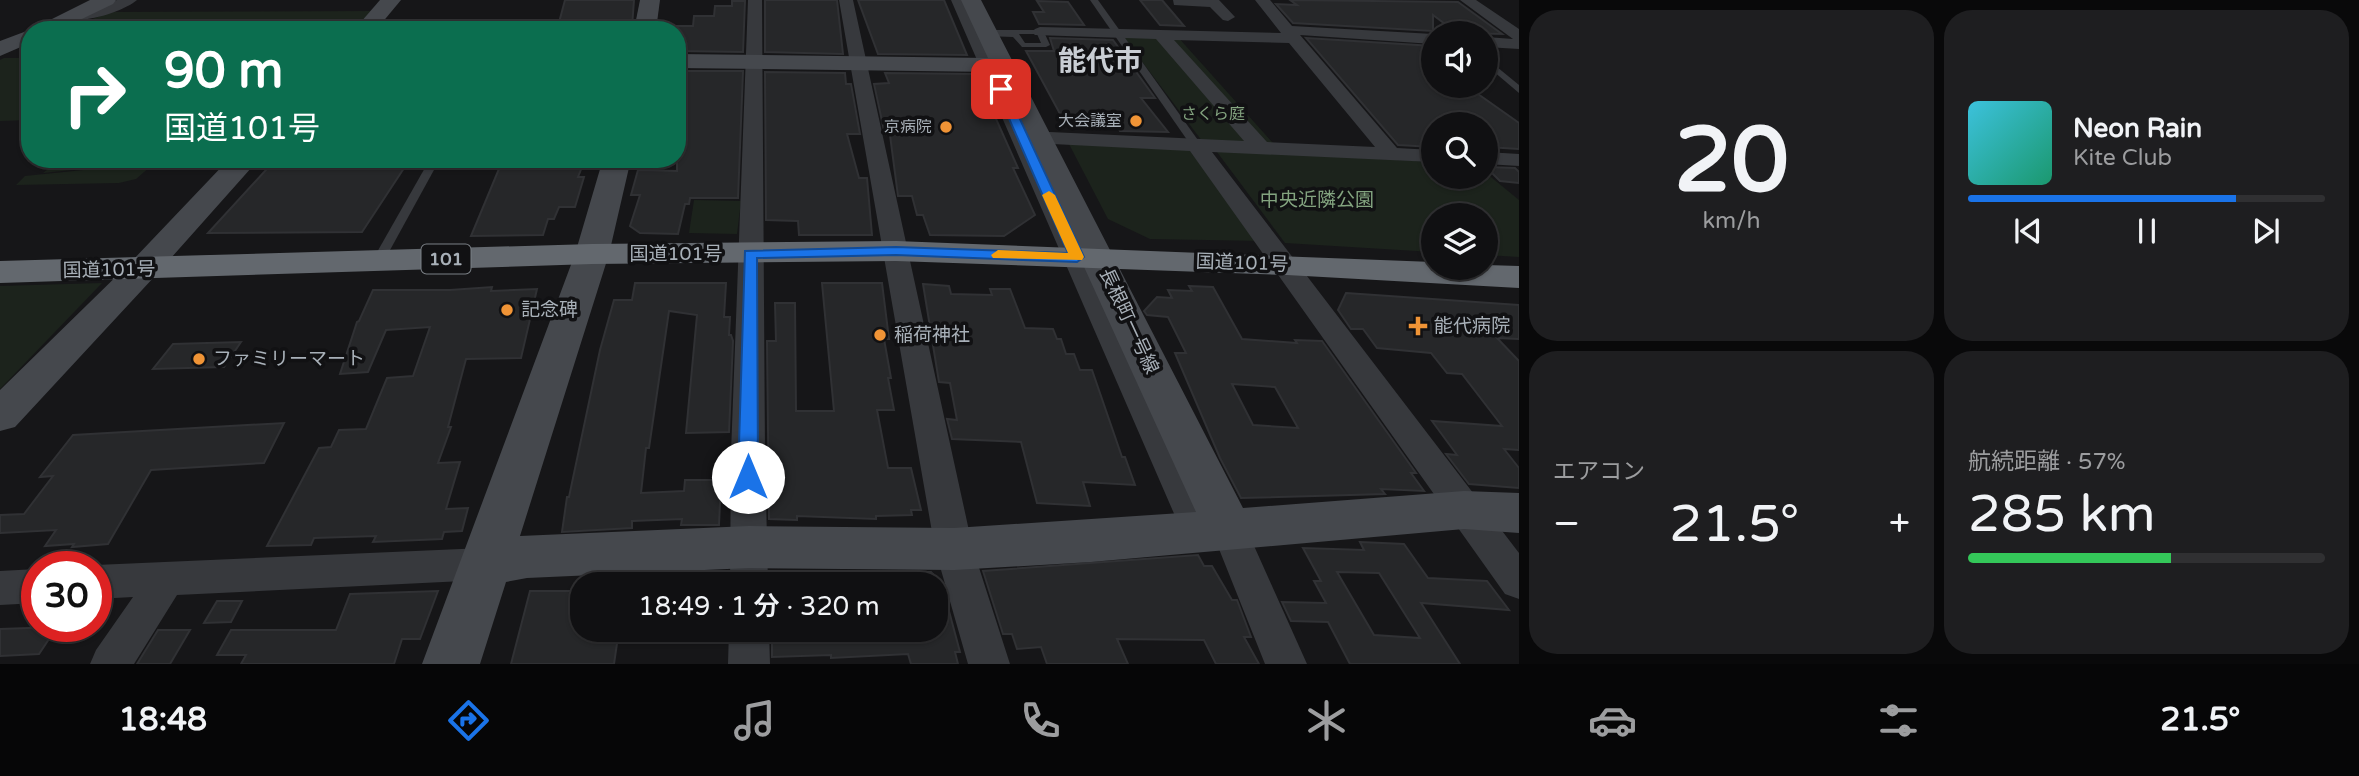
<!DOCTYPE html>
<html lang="ja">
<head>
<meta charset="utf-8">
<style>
	body { margin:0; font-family:"Varela Round","Noto Sans JP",sans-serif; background:#1e1e20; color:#f1f3f6; height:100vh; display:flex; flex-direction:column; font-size:26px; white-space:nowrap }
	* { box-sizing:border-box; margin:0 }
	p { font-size:23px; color:#9c9d9f }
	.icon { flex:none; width:38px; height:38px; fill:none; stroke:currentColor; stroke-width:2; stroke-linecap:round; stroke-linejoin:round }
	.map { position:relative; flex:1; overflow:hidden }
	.sheet { display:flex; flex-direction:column; gap:10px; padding:10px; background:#09090a; width:840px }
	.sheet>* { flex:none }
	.banner { position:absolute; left:21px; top:21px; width:665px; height:147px; border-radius:28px; box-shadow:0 2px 5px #0004,0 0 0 2px #303032; background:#0b6e4f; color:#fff; overflow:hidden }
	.tools { position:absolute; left:1421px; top:21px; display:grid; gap:14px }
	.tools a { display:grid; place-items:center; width:77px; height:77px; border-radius:50%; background:#101012; box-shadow:0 2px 5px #0004,0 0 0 2px #303032; font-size:35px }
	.speed { position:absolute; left:21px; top:551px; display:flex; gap:14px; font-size:35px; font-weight:700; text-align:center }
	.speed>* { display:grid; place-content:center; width:91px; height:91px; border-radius:50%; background:#101012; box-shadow:0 2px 5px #0004,0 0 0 2px #303032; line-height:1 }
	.speed .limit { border:10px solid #d22; background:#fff; color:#111 }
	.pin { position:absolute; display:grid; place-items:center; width:60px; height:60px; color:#fff; margin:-30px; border-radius:14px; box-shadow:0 4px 10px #0006 }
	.me { position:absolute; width:77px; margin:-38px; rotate:0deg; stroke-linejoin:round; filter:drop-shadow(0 0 5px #0008) }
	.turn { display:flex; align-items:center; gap:24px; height:147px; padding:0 28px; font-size:32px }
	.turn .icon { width:91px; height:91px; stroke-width:2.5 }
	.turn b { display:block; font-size:49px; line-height:60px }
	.big { font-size:52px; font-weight:600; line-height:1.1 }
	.sheet .tile { flex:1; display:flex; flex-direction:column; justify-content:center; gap:10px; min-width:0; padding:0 24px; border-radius:28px; background:#1e1e20 }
	.sheet .dial { align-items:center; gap:0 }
	.dial b { font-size:91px; line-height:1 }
	.song { display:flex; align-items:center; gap:21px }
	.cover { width:84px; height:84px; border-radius:10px; background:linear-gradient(135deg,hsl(190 70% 55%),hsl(160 70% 35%)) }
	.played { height:7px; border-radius:4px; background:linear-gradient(90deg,#1a73e8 75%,#303032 75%) }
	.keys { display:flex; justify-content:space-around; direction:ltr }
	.heat { display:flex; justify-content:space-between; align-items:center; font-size:38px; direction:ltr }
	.charge { height:10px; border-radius:5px; background:linear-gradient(90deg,#34c759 57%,#303032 0) }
	.sheet .tiles { flex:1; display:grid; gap:10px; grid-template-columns:repeat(2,1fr) }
	.trip { position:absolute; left:570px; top:572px; width:378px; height:70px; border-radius:28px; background:#101012; box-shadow:0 2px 5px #0004,0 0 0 2px #303032; font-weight:600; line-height:70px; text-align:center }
	.menu { display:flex; height:112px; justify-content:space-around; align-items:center; background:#060607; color:#9c9d9f }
	.menu .icon { width:49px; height:49px }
	.menu .selected { color:#1a73e8 }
	.menu b { font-size:32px; color:#f1f3f6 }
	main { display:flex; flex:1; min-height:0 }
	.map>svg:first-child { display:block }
	.green { fill:#1c231c }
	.building { fill:#262729; stroke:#303134; stroke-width:2; fill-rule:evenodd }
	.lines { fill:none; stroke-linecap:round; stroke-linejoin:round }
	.lane { fill:#37393d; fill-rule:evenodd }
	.street { fill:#37393d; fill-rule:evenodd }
	.secondary { fill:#45484d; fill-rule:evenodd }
	.highway { fill:#63686e; fill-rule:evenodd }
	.route { fill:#1a73e8; stroke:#114b97; stroke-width:2 }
	.slow { fill:#f59e0b }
	.poi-dot { fill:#f09436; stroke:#111113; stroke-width:2.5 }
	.labels { text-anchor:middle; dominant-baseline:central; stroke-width:7; stroke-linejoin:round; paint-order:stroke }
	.far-park-label { font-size:16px; fill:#83a37f; stroke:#111113 }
	.far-poi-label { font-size:16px; fill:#a8b0b8; stroke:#111113; text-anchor:end }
	.shield { fill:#111113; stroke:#7b8086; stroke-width:2 }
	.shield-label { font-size:18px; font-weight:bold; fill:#a8b0b8 }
	.park-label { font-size:19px; fill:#83a37f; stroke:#111113 }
	.street-label { font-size:19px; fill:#a8b0b8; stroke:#111113 }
	.poi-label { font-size:19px; fill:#a8b0b8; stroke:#111113; text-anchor:start }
	.far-town-label { font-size:28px; font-weight:bold; fill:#c9ced4; stroke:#111113 }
</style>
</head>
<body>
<main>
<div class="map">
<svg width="1519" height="664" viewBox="0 0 1519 664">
	<rect width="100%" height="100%" fill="#161618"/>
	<g class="green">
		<polygon points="373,11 353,30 282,30 288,23 71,27 111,12"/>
		<polygon points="1122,35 1177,36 1273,143 1202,141"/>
		<polygon points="4,58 30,58 30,120 0,121 0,60"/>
		<polygon points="1069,144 1188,148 1263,241 1150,239 1108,219"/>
		<polygon points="1236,151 1433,162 1433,177 1486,177 1486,173 1519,200 1519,257 1486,255 1486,215 1433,215 1433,252 1285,243 1217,152"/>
		<polygon points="61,159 135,159 136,160 159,159 136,179 119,183 16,185 25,176 122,166 135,160 120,165 43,173"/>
		<polygon points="694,200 741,201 737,234 689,233"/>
		<polygon points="102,283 0,389 0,286"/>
	</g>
	<g class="building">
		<polygon points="565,0 634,0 632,27 557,30"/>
		<polygon points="765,0 837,0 843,54 765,52"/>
		<polygon points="858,0 944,0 967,55 878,54"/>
		<polygon points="1140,0 1162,0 1184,26 1160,25"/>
		<polygon points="1290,0 1458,2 1502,34 1457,33 1433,15 1433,31 1293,23 1276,4 1297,5"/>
		<polygon points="732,1 745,1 743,52 677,51 677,26 693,26 694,16 714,16 715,6 732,6"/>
		<polygon points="1037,1 1068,2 1084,25 1039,24 1033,12 1044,12"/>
		<polygon points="1050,38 1113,40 1155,98 1141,98 1168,132 1120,131 1116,124 1065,123 1026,51 1054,51"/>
		<polygon points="1306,38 1433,46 1433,86 1468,87 1519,123 1519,149 1487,147 1491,150 1486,150 1486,124 1433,124 1433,147 1398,145"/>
		<polygon points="677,71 743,71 738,198 690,198 689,204 685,204 678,234 640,233 630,226 640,195 631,195 638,170 677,171"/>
		<polygon points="765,72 845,73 846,84 851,84 860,134 847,134 859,178 867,178 872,235 799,235 798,221 766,220"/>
		<polygon points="885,73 976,74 1018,168 1013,168 1035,215 1004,236 930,235 923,215 917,215 912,196 898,196 890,135 885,135 874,84 889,83"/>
		<polygon points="276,159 410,159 362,232 208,233"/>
		<polygon points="528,159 577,159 574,167 582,167 578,177 584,177 575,207 559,207 554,219 548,219 543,235 471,236 501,164 526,163"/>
		<polygon points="1486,167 1515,168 1519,172 1519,183 1500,181"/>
		<polygon points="635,283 726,283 724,317 730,317 729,335 731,335 733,341 729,432 686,433 697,315 669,311 649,448 646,448 641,493 684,491 685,480 721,480 719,525 681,525 682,519 632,521 632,528 562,532 567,497 569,497 600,350 614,300 632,300"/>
		<polygon points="822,283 882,283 889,339 884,339 891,378 888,378 894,410 877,410 888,468 911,468 921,510 911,510 912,515 876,516 876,519 797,516 797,520 769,519 767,341 776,341 775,303 795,303 796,411 834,411"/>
		<polygon points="923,284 949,286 951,294 992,295 990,289 1010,289 1025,328 1053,329 1057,339 1061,339 1066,354 1074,354 1080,370 1092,370 1122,457 1125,457 1135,485 1083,482 1090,506 1037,503 1021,442 952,439 947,419 957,420 950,383 939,382"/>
		<path d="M1189,286L1213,287L1242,339L1297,343L1295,340L1322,341L1416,473H1411L1424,491L1381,489L1385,494L1241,498L1220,458L1175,353H1186L1168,317L1147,315L1144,311L1157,297L1172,298L1168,290L1192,291ZM1232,384L1275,387L1298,428L1253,425Z"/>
		<polygon points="492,287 491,291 537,289 521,358 466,359 448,427 451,427 438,463 460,462 446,509 468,508 462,531 444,532 442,539 373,542 376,536 314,538 311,545 267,546 319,448 331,447 339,430 366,429 387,378 413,376 430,327 386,330 368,372 340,374 357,322 359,321 373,290 450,290"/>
		<polygon points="1346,293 1519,305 1519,339 1497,338 1519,361 1519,450 1504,449 1519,468 1519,488 1469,484 1446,454 1457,455 1432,421 1502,426 1462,374 1447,373 1431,353 1377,348 1363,329 1351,329 1338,310"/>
		<polygon points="241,342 224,367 153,369 173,344"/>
		<polygon points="284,423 264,463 151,470 108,544 72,547 74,544 45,546 56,530 0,533 0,515 24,514 53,476 40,477 73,435"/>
		<path d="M1360,542L1404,544L1428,578L1487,581L1509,610L1421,603L1460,664H1350L1328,622L1291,621L1282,602L1326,603L1314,581H1321L1303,548L1364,550ZM1337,572L1379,573L1420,638L1374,635Z"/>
		<polygon points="1198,555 1204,566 1212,566 1232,600 1237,600 1251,637 1244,637 1259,664 1216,664 1204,640 1117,639 1128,664 1047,664 1041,647 1017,649 1012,634 1003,634 983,571"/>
		<polygon points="858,572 931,572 942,584 859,584"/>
		<polygon points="942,585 960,652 955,652 958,664 911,664 908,654 831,658 831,655 772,657 772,630 936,630 936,586"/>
		<polygon points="438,591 420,639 402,639 394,664 241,664 246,655 217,655 231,630 336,630 350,594"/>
		<polygon points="530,591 583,591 583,630 619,630 614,664 511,664"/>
		<polygon points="217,601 242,601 231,622 204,623"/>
		<polygon points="57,627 39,654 0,656 0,629"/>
		<polygon points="158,630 190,630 170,664 137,664"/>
	</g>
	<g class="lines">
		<g class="lane">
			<polygon points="1090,0 1098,0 1200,143 1200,147 1192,147"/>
			<path d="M986,30H1040L1044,32L1050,45L1046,47H1022L1013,37L985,36L982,32ZM1019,34H1037L1041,43H1025Z"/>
			<polygon points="1486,58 1519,85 1519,93 1486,65"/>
			<polygon points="430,159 440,159 384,261 382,264 374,264 372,261"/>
		</g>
		<g class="street">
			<path d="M117,0H137C125,11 77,27 65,16L67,13L90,10Z"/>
			<polygon points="748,0 762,0 765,453 768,584 730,584 731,453"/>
			<polygon points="839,0 853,0 973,549 1010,664 968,664 935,549"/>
			<path d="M951,0H965L1028,131L1244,141L1156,39L1035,35L1032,32L1035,29L1040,27L1281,33L1255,0H1270L1292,26L1433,34V44L1300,35L1397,148L1433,150V162L1212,152L1519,553V599L1505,594L1190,151L1033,143L1214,523L1216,519L1229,514L1242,519L1307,664H1265L1215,539L1213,542L1200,547L1187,542L1182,532ZM1174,40L1289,43L1375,147L1267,142Z"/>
			<polygon points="1173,0 1219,0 1235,17 1228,21 1223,20 1210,7 1174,5"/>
			<polygon points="1460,0 1476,0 1519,29 1519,49 1486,47 1486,37 1513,39"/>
			<polygon points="1486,152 1519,154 1519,166 1486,164"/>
			<polygon points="484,548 497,553 503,564 497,575 484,580 177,595 134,664 90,664 96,650 133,597 96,599 96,567 92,567 96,565"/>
			<polygon points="37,569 37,603 0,605 0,571"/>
			<polygon points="729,630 769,630 770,664 728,664"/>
		</g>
		<g class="secondary">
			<polygon points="90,0 116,0 113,4 59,30 30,30 30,43 0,56 0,41 32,29"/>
			<polygon points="380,0 401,0 376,30 354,30"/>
			<polygon points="640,0 660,0 656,30 634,30"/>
			<polygon points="961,0 981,0 1243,508 1464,491 1519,493 1519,533 1464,529 1091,562 954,570 749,568 527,578 506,582 480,664 422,664 575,254 603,159 631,159 609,254 520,536 749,526 954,528 1196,512 995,72 677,68 677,54 988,58"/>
			<polygon points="229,159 259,159 155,276 15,427 0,431 0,390 131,262"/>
		</g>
		<polygon class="highway" points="896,241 1433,262 1433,268 1486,268 1486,265 1519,266 1519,288 1287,275 896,261 592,264 0,283 0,261 592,244"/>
	</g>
	<polygon class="route" points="1001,86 1006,89 1084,257 1077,262 896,255 757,258 758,477 755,482 748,484 741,482 738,477 745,251 896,247 1068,253 996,89"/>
	<polygon class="slow" points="1049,191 1055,195 1084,257 1082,260 993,258 991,255 998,250 1068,253 1042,195"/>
	<g class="poi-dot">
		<circle cx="1136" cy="121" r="7"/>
		<circle cx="946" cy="127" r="7"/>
		<circle cx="507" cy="310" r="7"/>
		<path d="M1414.5 315.5h7v7h7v7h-7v7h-7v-7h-7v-7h7z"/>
		<circle cx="880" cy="335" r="7"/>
		<circle cx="199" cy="359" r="7"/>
	</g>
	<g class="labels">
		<g class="far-park-label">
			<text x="1213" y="114">さくら庭</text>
		</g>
		<g class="far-poi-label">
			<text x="1122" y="121">大会議室</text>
			<text x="932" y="127">京病院</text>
		</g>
		<rect class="shield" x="421.5" y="244.5" width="49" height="29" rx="5"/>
		<g class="shield-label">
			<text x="446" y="259">101</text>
		</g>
		<g class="park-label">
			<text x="1317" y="200">中央近隣公園</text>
		</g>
		<g class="street-label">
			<text x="676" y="254">国道101号</text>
			<text transform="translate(1242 263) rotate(2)">国道101号</text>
			<text transform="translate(109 270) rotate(-1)">国道101号</text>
			<text transform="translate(1129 321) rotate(65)">長根町一号線</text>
		</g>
		<g class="poi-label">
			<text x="521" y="310">記念碑</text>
			<text x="1434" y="326">能代病院</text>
			<text x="894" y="335">稲荷神社</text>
			<text x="213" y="359">ファミリーマート</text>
		</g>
		<g class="far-town-label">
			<text x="1100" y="61">能代市</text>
		</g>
	</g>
</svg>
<div class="tools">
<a><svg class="icon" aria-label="sound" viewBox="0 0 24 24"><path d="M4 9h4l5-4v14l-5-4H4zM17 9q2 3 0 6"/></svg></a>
<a><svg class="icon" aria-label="search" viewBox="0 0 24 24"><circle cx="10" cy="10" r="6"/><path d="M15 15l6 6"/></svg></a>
<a><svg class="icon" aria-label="layers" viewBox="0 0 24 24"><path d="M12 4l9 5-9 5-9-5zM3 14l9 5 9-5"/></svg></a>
</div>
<div class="speed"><div class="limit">30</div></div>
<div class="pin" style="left:1001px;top:89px;background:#d93025"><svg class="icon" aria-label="arrive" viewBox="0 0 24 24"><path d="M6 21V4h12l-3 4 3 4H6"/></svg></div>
<svg class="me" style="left:748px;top:477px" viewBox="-20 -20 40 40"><circle r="19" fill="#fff"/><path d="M0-13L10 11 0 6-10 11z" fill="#1a73e8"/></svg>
<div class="trip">18:49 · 1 分 · 320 m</div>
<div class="banner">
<div class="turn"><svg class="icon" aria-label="right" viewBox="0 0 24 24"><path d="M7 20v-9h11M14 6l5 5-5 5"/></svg><div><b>90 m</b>国道101号</div></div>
</div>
</div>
<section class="sheet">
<div class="tiles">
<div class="tile dial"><b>20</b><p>km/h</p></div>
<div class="tile">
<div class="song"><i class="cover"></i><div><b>Neon Rain</b><p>Kite Club</p></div></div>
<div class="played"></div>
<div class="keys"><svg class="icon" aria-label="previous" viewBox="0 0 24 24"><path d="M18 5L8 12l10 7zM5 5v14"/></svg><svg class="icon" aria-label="pause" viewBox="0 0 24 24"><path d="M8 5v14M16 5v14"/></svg><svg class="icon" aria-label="next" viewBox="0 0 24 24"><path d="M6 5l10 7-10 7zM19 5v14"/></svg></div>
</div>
<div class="tile"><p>エアコン</p>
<div class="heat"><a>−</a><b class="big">21.5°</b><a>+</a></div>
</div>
<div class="tile"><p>航続距離 · 57%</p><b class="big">285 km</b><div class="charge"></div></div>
</div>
</section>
</main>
<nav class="menu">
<b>18:48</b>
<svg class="icon selected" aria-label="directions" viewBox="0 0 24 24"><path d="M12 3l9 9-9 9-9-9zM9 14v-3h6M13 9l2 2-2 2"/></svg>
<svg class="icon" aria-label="music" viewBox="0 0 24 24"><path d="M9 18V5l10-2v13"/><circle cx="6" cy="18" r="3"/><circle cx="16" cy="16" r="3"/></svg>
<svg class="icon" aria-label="phone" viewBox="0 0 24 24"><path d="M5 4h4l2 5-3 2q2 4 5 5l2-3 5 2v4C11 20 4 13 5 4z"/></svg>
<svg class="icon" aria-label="climate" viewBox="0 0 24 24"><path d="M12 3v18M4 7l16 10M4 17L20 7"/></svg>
<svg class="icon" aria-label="car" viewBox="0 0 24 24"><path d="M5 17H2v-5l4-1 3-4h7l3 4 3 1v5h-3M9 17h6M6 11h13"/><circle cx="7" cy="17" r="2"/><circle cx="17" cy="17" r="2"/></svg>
<svg class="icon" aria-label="filters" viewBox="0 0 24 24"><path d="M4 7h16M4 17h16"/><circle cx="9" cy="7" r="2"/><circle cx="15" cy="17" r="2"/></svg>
<b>21.5°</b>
</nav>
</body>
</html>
